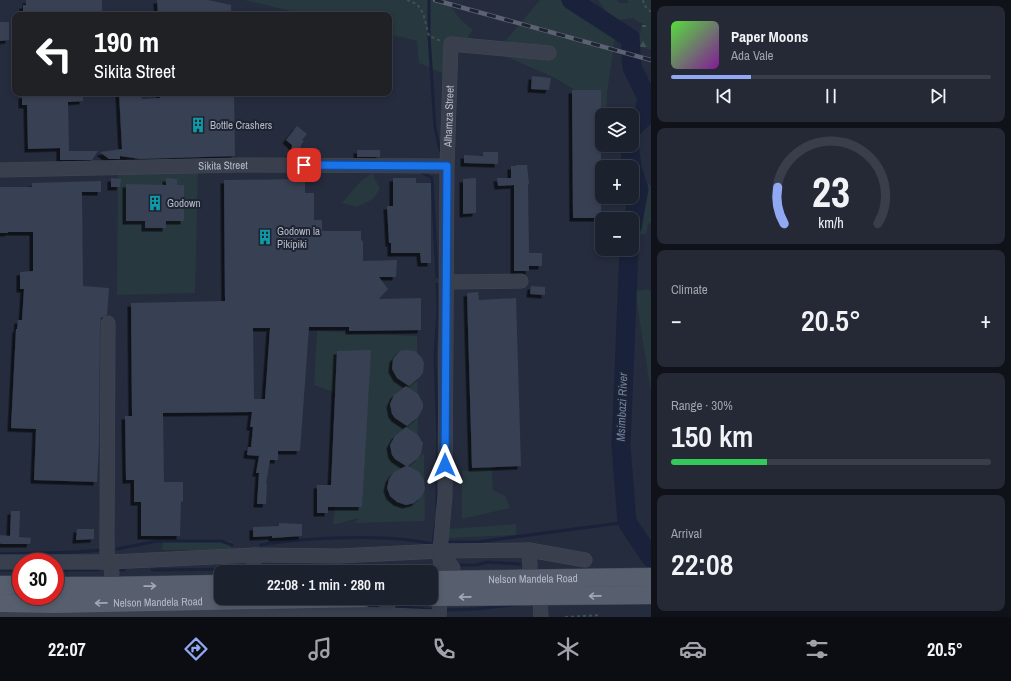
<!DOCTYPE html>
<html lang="en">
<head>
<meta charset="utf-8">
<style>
	body { margin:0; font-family:"Archivo Narrow",sans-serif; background:#252936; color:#f1f3f6; height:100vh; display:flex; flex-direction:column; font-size:15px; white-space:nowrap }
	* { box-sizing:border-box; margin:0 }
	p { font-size:13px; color:#a0a3aa }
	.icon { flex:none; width:22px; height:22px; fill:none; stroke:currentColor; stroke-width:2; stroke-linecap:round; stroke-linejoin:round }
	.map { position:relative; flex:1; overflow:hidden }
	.details { display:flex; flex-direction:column; gap:6px; padding:6px; background:#0f1219; width:360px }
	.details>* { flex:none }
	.hud { position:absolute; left:12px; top:12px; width:380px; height:84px; border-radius:8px; box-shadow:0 2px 6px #0003,0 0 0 1px #3a3e4a; background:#202124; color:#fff; overflow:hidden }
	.fabs { position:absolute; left:595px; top:108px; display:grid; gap:8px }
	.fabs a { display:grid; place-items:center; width:44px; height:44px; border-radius:8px; background:#1c212e; box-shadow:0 2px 6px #0003,0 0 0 1px #3a3e4a; font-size:20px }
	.speed { position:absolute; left:12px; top:553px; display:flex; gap:8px; font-size:20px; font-weight:700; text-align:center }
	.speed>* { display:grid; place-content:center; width:52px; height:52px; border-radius:50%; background:#1c212e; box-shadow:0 2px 6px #0003,0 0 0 1px #3a3e4a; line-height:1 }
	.speed .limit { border:6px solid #d22; background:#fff; color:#111 }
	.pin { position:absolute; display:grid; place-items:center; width:34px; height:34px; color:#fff; margin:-17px; border-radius:8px; box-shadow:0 2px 6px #0006 }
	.me { position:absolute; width:44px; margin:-22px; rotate:0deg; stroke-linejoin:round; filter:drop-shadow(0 0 3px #0008) }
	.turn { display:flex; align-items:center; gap:14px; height:84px; padding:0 16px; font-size:18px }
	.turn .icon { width:52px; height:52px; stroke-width:2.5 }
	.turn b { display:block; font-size:28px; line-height:34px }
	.big { font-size:30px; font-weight:600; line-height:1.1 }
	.details .card { flex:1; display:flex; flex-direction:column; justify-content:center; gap:6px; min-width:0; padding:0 14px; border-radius:8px; background:#252936 }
	.details .dial { align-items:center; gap:0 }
	.dial svg { height:104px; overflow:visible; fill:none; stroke:#3a3e4a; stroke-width:7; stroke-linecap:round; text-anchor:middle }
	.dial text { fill:#f1f3f6; stroke:none }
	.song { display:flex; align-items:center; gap:12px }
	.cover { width:48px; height:48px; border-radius:6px; background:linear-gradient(135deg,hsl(110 70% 55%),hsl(290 70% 35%)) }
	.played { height:4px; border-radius:2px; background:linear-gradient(90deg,#90a9f2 25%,#3a3e4a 25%) }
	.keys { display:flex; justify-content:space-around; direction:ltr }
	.heat { display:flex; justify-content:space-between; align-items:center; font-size:22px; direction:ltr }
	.charge { height:6px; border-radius:3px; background:linear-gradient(90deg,#34c759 30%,#3a3e4a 0) }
	.trip { position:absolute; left:214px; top:565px; width:224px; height:40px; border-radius:8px; background:#1c212e; box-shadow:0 2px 6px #0003,0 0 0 1px #3a3e4a; font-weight:600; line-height:40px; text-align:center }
	.tab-bar { display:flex; height:64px; justify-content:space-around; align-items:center; background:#0b0d12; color:#a0a3aa }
	.tab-bar .icon { width:28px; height:28px }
	.tab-bar .on { color:#90a9f2 }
	.tab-bar b { font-size:18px; color:#f1f3f6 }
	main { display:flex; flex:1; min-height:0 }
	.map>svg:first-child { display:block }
	.green { fill:#27383e }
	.forest { fill:url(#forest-firs) }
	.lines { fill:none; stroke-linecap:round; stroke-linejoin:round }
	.stream { stroke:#19223a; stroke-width:3 }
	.river { stroke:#19223a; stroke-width:19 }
	.building { fill:#384053; fill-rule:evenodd; filter:url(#shadow) }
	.minor-casing { stroke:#424856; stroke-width:15 }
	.major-casing { stroke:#424856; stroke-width:19 }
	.path { stroke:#405156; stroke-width:2; stroke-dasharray:3 3; stroke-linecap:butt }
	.minor { stroke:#393f4d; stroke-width:14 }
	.major { stroke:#575e6d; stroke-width:18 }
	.rail-casing { stroke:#5c6274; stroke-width:4.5 }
	.rail { stroke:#1e2432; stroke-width:3; stroke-dasharray:9; stroke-linecap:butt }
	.oneway { stroke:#a2a8b6 }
	.route-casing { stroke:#114b97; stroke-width:10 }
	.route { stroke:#1a73e8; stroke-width:7 }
	.labels { text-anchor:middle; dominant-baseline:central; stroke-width:4; stroke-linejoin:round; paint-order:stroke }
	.street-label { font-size:11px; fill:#b5bac8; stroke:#1e2432 }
	.poi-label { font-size:11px; fill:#b5bac8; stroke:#1e2432; text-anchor:start }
	.water-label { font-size:12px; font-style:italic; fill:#7080a5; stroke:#1e2432 }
</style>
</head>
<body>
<main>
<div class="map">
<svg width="651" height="617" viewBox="0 0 651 617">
	<defs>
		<pattern id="forest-firs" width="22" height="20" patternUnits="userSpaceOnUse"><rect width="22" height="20" fill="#27383e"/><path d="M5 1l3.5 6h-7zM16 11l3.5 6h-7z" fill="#445358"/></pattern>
		<filter id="shadow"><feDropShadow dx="-3.5" dy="3.5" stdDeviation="0" flood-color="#0009"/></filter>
	</defs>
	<rect width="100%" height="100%" fill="#252c3d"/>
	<g class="green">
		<polygon points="244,0 446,0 460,19 473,30 442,73 419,63 417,41 389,34 389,15 308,15"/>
		<polygon points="540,0 577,0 615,37 607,93 606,115 602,115 602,145 605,145 605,155 581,94 555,78 496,52"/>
		<polygon points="598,0 617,0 619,3 628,3 627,0 651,0 651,27 649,28 633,18 613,21"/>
		<polygon points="198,170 195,293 117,295 118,175"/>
		<polygon points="372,173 380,189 373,199 357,207 342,203 360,182"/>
		<polygon points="645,181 651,186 651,223 648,224 646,234 639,235"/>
		<polygon points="648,289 651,292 651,392 635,291"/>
		<polygon points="317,331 417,336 418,458 424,453 425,521 355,523 359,518 333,525 347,397 314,385"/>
		<polygon points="490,467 492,472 493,490 505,496 510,508 462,519 462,471"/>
		<polygon points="516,524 516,535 448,538 449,529"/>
		<polygon points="163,541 232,541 231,550 162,550"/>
	</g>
	<polygon class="forest" points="642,25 651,25 651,50 638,46"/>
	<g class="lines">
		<g class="stream">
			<polyline points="429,0 429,36 435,128 440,150"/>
			<polyline points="419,171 432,178 437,277"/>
			<polyline points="437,510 437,475 438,441 435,357 438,310 437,284"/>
			<polyline points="449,542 477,542 627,522"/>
			<path d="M261,545C285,540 310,539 335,538C368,537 400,537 433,544L436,522"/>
			<polyline points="117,549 157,541 221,541 232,545"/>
			<path d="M0,554C34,552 67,554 101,550"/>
			<polyline points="456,565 477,565 487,562 520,564"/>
			<polyline points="262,568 433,566"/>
			<polyline points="0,570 21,570"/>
			<polyline points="55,570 98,570"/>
			<polyline points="118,570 124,570"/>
			<polyline points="152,570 244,569"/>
			<polyline points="394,606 432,610"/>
			<polyline points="346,607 377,607"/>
			<polyline points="447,610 476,609 512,605"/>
		</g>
		<g class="river">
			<polyline points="571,0 630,38 632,67 647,98 643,118 632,129"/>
			<polyline points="629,145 632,167"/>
			<polyline points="632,168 639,189 632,227"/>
			<polyline points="629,249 621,446 627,522 651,558"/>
		</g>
	</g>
	<g class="building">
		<polygon points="26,0 102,0 102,15 23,15 23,5 26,5"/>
		<polygon points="157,0 208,0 231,5 231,15 158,15"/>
		<polygon points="0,22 9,22 9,40 0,41"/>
		<polygon points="532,76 551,78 549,90 531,89"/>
		<polygon points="572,90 601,90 601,218 573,218"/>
		<polygon points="27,93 83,93 83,101 68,102 69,151 98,151 92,160 60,160 60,148 28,149 27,105 22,105 22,95 27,95"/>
		<polygon points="119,93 141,93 142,99 160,98 160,93 234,93 235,156 140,159 120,156 120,159 109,159 100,152 122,149"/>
		<polygon points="297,126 307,134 302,140 304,141 301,145 299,156 291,156 292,145 286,140"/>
		<rect x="357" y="150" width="23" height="7"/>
		<polygon points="483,152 498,152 498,164 464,163 464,155 483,156"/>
		<polygon points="516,165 527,165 529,184 528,184 529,253 542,253 542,266 529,266 529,271 514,271 514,185 498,186 497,178 511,178 511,166 516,166"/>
		<polygon points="111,178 121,179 120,187 111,187"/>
		<polygon points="166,178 177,179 177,185 184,185 184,221 166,221 166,228 145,228 145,221 126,221 126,184 166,185"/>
		<polygon points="393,178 416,178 416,183 431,183 431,263 421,263 420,253 391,253 391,243 389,243 387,206 393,206"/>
		<polygon points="476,178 476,213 463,214 463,179"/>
		<path d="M305,179V193H314V220H322V231H361V239L363,242V261L397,260L396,277H379L388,289L379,299L421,298V330L349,331V327H309L300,451H278V460H270L266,484H267L266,504H257L259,473H256L259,456L247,455L248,447H251L253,427H250L252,412L163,413L164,482H183V501L181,502L180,536H141V502H134V480H126L125,416H132L131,303L225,301L224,180ZM253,328H270L265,399H254Z"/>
		<polygon points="101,181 101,192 82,192 83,286 109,288 107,315 101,318 100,323 99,442 97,482 34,480 36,429 11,428 16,329 17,329 18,320 22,320 24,289 20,289 20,272 33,271 33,232 8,232 8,233 0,233 0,187 32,187 32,183"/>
		<polygon points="531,286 545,287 545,295 530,294"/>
		<polygon points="478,292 479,300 516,298 521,466 472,468 467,293"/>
		<polygon points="371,350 362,507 328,507 328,513 317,513 317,485 331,485 337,351"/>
		<polygon points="405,350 415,351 422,358 424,363 423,373 420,377 409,386 397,378 392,369 393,359 400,351"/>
		<polygon points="406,386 418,394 423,403 423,408 418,417 407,426 395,418 392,414 390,404 394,395"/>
		<polygon points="406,427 418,435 423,443 421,454 418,458 408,466 419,472 424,480 425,489 421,497 414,503 406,505 397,502 390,496 387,488 389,479 394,472 406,466 395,459 392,455 390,445 395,436"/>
		<polygon points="11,511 20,511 19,537 31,538 30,544 1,544 0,543 0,535 10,536"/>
		<polygon points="279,523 302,524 302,536 272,538 272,536 253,537 253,527 279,526"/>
		<polygon points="77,529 94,529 94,539 76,540"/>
	</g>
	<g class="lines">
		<defs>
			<g id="minor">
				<path id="s1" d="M0,170L240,165L447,166"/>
				<polyline points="446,282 521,281"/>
				<polyline points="108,323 107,536 107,553 110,562 112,573 110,586"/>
				<polyline points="529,550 530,567 529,578"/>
				<polyline points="440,551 453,568"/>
				<polyline points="0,562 110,562 254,555 339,556 440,551 529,550 585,560"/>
				<polyline points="253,572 254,555"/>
				<polyline points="540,597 541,617"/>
				<polyline points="386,598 389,617"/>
				<polyline points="0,616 221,615 263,613 389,615 434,617"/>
				<path id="s2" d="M439,617L441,580L440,551L445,496L447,166L451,44L549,53"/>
			</g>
			<g id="major">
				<path id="s3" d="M431,580L651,577"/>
				<polyline points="0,585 21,585"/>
				<polyline points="55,586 110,586 221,584"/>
				<polyline points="431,597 651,595"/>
				<path id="s4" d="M0,603L54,604L364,598"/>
			</g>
		</defs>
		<use href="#minor" class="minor-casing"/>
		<use href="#major" class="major-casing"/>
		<g class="path">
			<polyline points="407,0 417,4 423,13 429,36 441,41"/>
			<polyline points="643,0 644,5 651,12"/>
			<polyline points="264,572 423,569"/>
			<polyline points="565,617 601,615"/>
		</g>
		<use href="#minor" class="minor"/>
		<use href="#major" class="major"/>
		<defs>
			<polyline id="rail" points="435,0 651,60"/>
		</defs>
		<use href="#rail" class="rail-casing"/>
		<use href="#rail" class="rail"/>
	</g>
	<defs><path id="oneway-shaft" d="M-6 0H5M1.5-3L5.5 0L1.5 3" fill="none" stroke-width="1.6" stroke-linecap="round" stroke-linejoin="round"/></defs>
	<g class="oneway">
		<use href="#oneway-shaft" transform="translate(150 586) rotate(-1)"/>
		<use href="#oneway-shaft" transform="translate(595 596) rotate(179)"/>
		<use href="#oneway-shaft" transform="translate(465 597) rotate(179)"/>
		<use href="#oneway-shaft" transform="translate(101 603) rotate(179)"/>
	</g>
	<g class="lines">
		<defs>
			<polyline id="route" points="304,165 447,166 445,465"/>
		</defs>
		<use href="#route" class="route-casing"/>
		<use href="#route" class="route"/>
	</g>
	<defs>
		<symbol id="building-bare" viewBox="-9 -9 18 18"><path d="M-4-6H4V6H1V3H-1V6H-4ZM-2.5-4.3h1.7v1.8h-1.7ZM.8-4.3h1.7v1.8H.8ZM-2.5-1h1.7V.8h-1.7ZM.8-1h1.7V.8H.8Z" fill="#0f9aa8" stroke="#1e2432" stroke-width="2.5" paint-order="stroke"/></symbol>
	</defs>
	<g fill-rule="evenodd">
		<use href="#building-bare" x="187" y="114" width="22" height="22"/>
		<use href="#building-bare" x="144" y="192" width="22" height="22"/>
		<use href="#building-bare" x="254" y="226" width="22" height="22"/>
	</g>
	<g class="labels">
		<g class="street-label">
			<text stroke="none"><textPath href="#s2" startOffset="501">Alhamza Street</textPath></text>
			<text stroke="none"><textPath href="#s1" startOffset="223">Sikita Street</textPath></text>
			<text stroke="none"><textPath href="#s3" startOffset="102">Nelson Mandela Road</textPath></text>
			<text stroke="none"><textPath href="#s4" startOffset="158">Nelson Mandela Road</textPath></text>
		</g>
		<g class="poi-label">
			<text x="210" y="125">Bottle Crashers</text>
			<text x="167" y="203">Godown</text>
			<text x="277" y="231">Godown la<tspan x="277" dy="13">Pikipiki</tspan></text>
		</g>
		<g class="water-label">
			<text transform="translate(622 407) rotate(-88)">Msimbazi River</text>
		</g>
	</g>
</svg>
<div class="fabs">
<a><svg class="icon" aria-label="layers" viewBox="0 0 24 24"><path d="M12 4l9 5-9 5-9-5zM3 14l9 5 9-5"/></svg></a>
<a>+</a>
<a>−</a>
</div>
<div class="speed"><div class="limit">30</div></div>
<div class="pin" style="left:304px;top:165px;background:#d93025"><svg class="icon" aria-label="arrive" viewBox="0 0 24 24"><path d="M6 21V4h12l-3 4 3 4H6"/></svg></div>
<svg class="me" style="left:445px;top:465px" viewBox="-20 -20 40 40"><path d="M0-17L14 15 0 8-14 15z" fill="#1a73e8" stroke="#fff" stroke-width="4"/></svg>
<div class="trip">22:08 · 1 min · 280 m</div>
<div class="hud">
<div class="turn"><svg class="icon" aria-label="left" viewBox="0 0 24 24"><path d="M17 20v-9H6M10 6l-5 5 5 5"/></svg><div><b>190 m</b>Sikita Street</div></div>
</div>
</div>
<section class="details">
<div class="card">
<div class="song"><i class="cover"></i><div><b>Paper Moons</b><p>Ada Vale</p></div></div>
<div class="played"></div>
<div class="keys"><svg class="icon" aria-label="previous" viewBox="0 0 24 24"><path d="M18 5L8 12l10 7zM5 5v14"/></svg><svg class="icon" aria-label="pause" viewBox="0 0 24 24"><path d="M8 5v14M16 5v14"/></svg><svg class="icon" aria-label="next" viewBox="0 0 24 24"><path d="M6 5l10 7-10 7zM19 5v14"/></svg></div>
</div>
<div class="card dial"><svg viewBox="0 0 100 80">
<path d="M14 69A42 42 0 1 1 86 69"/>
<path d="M14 69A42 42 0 0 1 9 41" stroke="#90a9f2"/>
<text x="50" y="56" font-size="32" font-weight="700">23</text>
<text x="50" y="72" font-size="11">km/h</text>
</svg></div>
<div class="card"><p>Climate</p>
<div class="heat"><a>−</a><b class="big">20.5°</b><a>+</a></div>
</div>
<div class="card"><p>Range · 30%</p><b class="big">150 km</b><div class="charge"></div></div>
<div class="card"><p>Arrival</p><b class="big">22:08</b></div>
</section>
</main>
<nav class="tab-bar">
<b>22:07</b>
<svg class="icon on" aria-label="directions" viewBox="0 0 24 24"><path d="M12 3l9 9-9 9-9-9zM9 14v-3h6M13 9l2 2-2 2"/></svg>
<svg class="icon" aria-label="music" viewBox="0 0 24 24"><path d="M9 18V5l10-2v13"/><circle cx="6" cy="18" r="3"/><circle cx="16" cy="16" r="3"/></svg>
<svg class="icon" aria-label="phone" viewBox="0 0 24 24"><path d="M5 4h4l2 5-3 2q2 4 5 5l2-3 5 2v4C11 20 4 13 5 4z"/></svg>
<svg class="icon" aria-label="climate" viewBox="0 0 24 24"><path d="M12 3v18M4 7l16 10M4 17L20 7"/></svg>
<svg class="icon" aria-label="car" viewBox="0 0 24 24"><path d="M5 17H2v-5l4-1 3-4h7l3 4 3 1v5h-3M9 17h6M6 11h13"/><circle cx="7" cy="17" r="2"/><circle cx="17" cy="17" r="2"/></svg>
<svg class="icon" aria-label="filters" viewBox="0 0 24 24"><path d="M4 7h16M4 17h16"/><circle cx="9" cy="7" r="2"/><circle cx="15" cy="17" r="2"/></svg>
<b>20.5°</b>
</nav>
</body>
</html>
